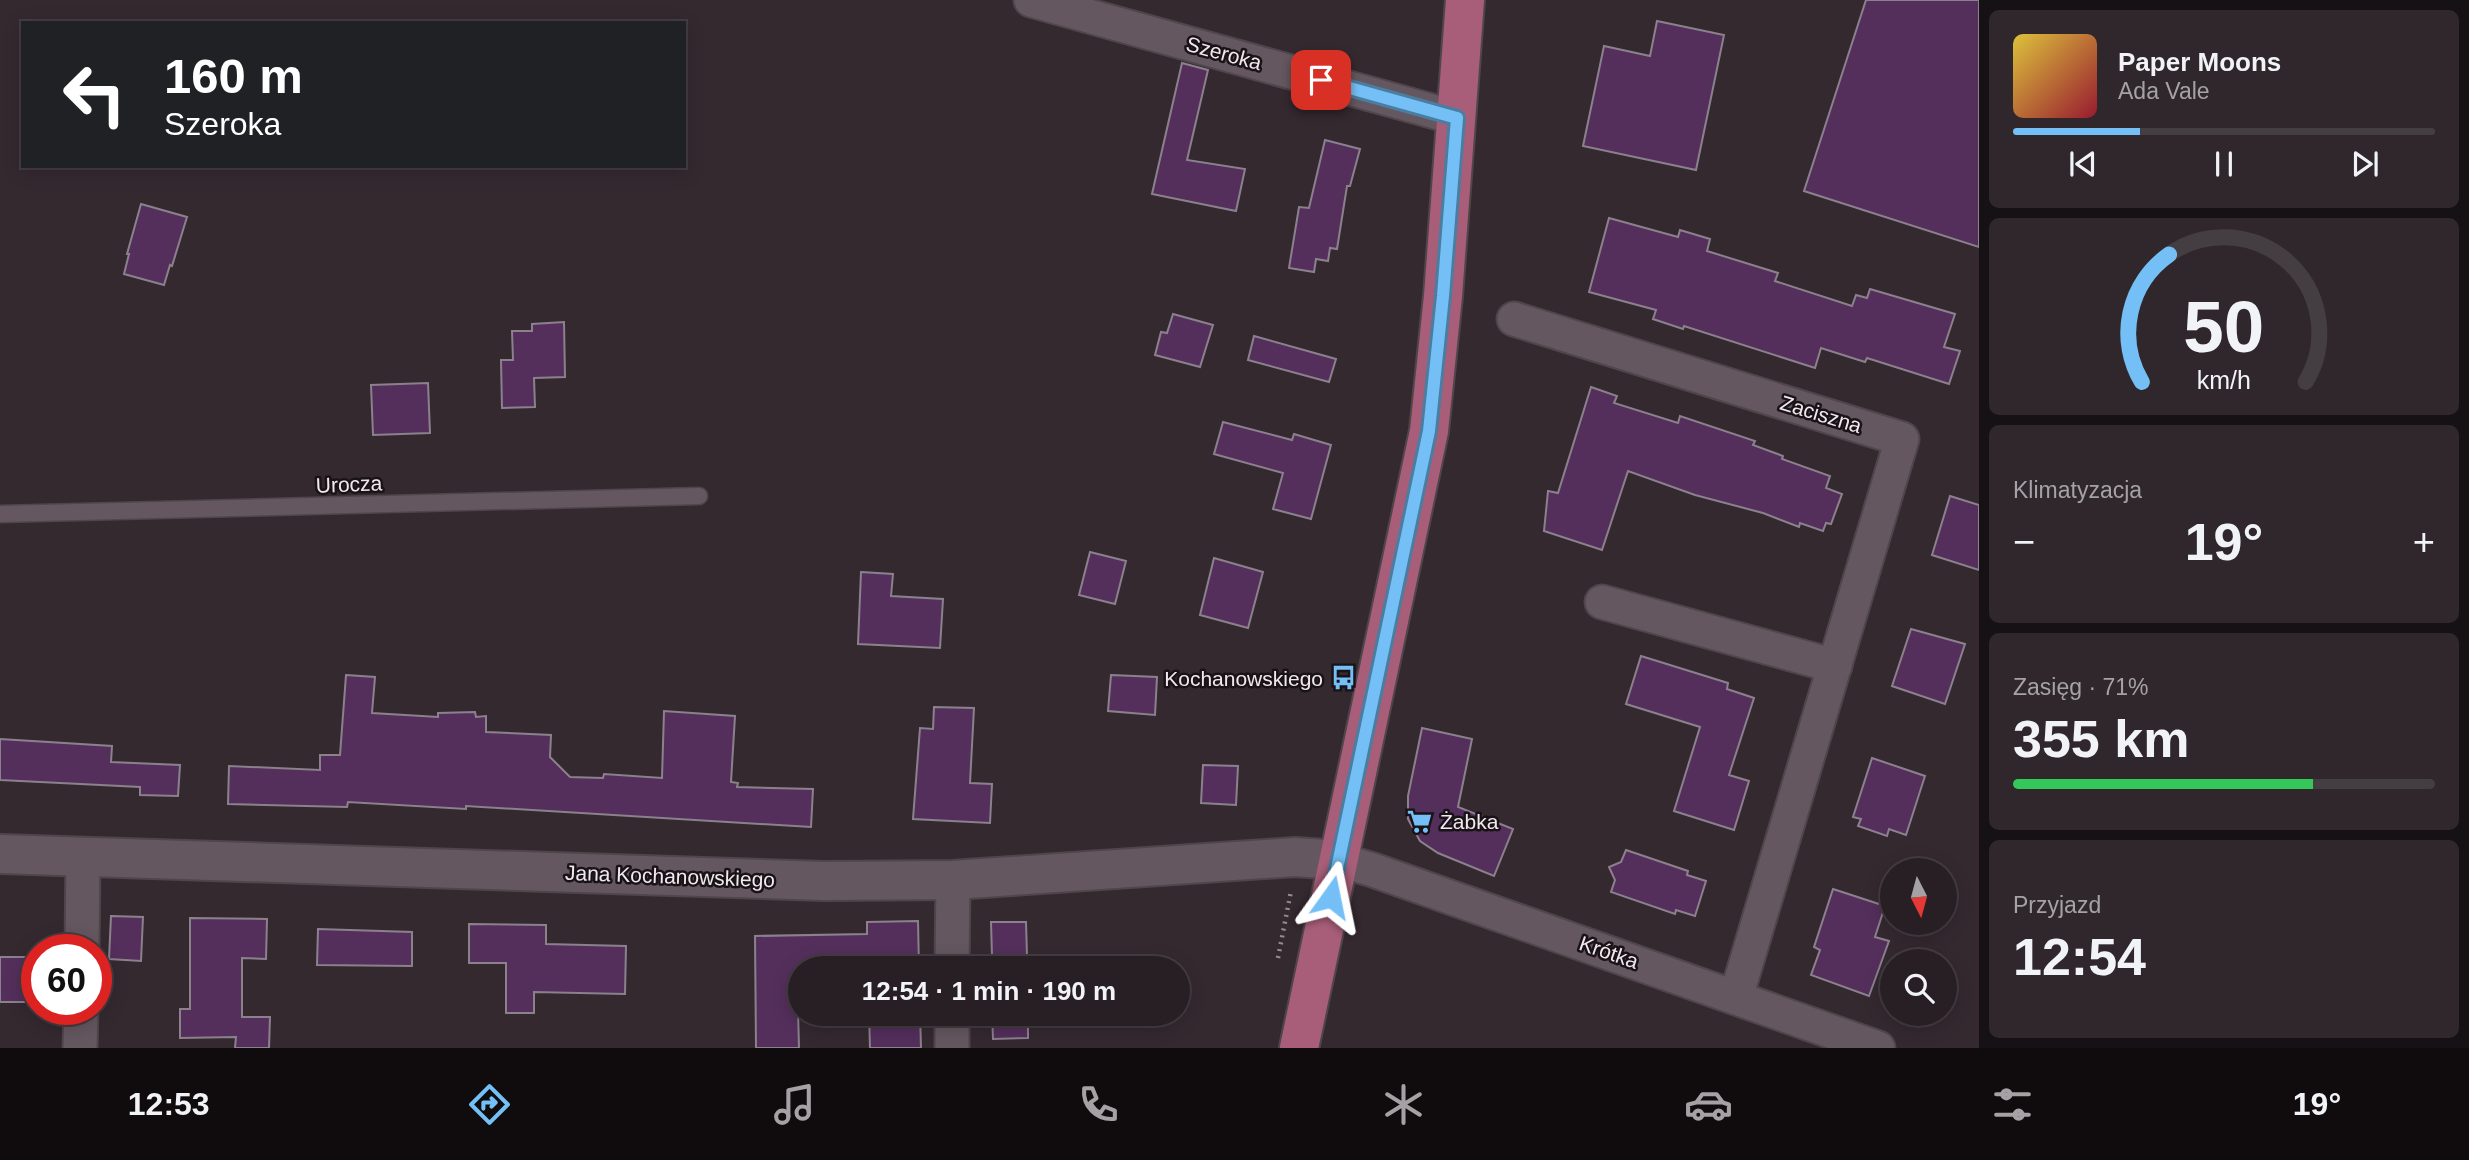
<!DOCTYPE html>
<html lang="pl">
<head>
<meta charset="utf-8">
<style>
	body { margin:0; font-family:Arial,sans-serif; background:#30272c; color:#f1f3f6; height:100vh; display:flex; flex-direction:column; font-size:26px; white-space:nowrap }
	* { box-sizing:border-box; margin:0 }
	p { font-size:23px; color:#a5a2a6 }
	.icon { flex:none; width:38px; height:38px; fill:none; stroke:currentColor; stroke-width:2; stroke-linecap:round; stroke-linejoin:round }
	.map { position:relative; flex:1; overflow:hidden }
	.drawer { display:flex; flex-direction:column; gap:10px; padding:10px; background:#161114; width:490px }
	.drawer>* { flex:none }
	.top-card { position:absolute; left:21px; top:21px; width:665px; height:147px; border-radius:0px; box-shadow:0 4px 18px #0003,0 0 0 2px #443d41; background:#202124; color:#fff; overflow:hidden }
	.needle { width:46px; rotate:174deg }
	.fabs { position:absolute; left:1880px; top:858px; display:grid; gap:14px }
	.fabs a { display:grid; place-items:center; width:77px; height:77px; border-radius:50%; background:#281f24; box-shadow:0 4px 18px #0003,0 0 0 2px #443d41; font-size:35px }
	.speed { position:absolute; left:21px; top:934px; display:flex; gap:14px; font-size:35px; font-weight:700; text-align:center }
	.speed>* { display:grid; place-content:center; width:91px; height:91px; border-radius:50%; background:#281f24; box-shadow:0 4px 18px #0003,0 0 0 2px #443d41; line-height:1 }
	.speed .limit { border:10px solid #d22; background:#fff; color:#111 }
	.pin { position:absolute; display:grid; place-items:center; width:60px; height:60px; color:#fff; margin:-30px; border-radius:14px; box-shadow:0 4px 10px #0006 }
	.me { position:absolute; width:77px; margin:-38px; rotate:12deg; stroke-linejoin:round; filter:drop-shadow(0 0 5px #0008) }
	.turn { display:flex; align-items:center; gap:24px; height:147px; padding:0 28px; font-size:32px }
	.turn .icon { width:91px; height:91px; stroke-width:2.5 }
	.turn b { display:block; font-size:49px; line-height:60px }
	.big { font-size:52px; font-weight:600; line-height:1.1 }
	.drawer .tile { flex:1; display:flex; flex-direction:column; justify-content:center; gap:10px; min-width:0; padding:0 24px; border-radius:10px; background:#30272c }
	.drawer .dial { align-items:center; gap:0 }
	.dial svg { height:182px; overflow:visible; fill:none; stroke:#443d41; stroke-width:7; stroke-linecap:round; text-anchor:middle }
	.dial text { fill:#f1f3f6; stroke:none }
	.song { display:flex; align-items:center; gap:21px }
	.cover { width:84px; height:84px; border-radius:10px; background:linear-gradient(135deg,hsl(50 70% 55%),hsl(350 70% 35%)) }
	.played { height:7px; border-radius:4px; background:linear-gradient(90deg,#74c0f6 30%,#443d41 30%) }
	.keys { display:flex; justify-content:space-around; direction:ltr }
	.heat { display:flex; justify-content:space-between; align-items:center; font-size:38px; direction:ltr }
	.charge { height:10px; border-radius:5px; background:linear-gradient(90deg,#34c759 71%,#443d41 0) }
	.trip { position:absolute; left:788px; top:956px; width:402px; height:70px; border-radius:35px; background:#281f24; box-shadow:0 4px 18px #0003,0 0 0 2px #443d41; font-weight:600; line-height:70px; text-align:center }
	.menu { display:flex; height:112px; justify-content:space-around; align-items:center; background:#100c0e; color:#a5a2a6 }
	.menu .icon { width:49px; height:49px }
	.menu .on { color:#74c0f6 }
	.menu b { font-size:32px; color:#f1f3f6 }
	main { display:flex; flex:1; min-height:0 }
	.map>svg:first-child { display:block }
	.building { fill:#542f5c; stroke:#8b818d; stroke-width:2 }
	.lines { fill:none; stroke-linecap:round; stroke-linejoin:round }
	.service-casing { stroke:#4f454b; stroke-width:19 }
	.minor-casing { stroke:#4f454b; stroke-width:37 }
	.tertiary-casing { stroke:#4f454b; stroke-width:42 }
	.primary-casing { stroke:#4f454b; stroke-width:42 }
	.path { stroke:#948a90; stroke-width:4.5; stroke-dasharray:2 5; stroke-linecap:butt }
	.service { stroke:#65575f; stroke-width:16 }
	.minor { stroke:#65575f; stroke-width:33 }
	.tertiary { stroke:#65575f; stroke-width:38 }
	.primary { stroke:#a85e78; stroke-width:38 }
	.route-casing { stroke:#4b7da0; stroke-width:18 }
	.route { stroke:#74c0f6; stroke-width:12 }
	.labels { text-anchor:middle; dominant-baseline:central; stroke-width:5; stroke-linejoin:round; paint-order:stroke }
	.street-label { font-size:21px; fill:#f1e8ed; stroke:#191317 }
	.poi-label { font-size:21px; fill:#f1e8ed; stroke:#191317; text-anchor:end }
</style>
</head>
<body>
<main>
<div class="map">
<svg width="1979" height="1048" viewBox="0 0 1979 1048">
	<rect width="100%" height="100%" fill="#352930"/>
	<g class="building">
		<polygon points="1866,0 1979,0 1979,247 1804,191"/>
		<polygon points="1657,21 1724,35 1696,170 1583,146 1604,46 1650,56"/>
		<polygon points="1182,63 1208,70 1187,160 1245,169 1236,211 1152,194"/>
		<polygon points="1325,140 1360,149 1350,186 1347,186 1337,249 1330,248 1328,261 1316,259 1314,272 1289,268 1299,207 1309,208"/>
		<polygon points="141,204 187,217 172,266 170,265 164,285 124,274 129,254 127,254"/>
		<polygon points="1609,218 1678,237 1680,230 1710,239 1707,251 1778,273 1775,281 1852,306 1856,295 1867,298 1870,289 1955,314 1944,347 1960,351 1949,384 1867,358 1865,362 1821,348 1815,368 1684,326 1683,329 1653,319 1656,310 1589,292"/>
		<polygon points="1173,314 1213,325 1200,367 1155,355 1161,332 1167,333"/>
		<polygon points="564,322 565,377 534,378 535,407 502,408 501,360 513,360 512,331 532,331 532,324"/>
		<polygon points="1254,336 1336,359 1329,382 1248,360"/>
		<polygon points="428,383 430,433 373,435 371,385"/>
		<polygon points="1591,387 1617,396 1614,403 1678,423 1680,416 1755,441 1753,445 1783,456 1782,459 1830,476 1826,488 1842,494 1831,524 1826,523 1823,531 1800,523 1799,527 1763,513 1695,495 1628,471 1602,550 1544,531 1548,491 1558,493"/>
		<polygon points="1223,422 1292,440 1294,434 1331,445 1311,519 1273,509 1283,473 1214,454"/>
		<polygon points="1950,496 1979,505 1979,570 1932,555"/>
		<polygon points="1090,552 1126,561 1115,604 1079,595"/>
		<polygon points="1214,558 1263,572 1248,628 1200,615"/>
		<polygon points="861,572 893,574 891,596 943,599 940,648 858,644"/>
		<polygon points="1911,629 1965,644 1945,704 1892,686"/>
		<polygon points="1641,656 1728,683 1727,689 1754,698 1729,775 1749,781 1734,830 1674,811 1700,727 1626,704"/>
		<polygon points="346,675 375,677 372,713 438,717 438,713 475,712 476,717 486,716 486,732 551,735 550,757 570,777 603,778 604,774 662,778 664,711 735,716 731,782 738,783 737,787 813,789 811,827 466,806 466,809 348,802 347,807 228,804 229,766 320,770 320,755 340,755"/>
		<polygon points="1111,675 1157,677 1155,715 1108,711"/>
		<polygon points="934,707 974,708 970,783 992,784 990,823 913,819 920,728 933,729"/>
		<polygon points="1422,728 1472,739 1458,807 1513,829 1494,876 1438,853 1420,841 1408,819 1408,796"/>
		<polygon points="0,739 112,746 111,762 180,765 178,796 140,795 140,787 0,780"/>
		<polygon points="1872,758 1925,776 1906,835 1889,829 1887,836 1858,826 1861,819 1853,817"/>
		<polygon points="1203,765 1238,766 1236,805 1201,803"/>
		<polygon points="1626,850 1688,871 1687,875 1706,881 1695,916 1676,910 1675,914 1611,892 1615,880 1609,867 1621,862"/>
		<polygon points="1833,889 1885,906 1875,937 1889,941 1869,996 1811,975 1820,950 1814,947"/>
		<polygon points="111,916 143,917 141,961 109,959"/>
		<polygon points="190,918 267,919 266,959 242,958 242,1017 270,1017 269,1048 235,1048 236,1037 180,1038 180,1009 190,1009"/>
		<polygon points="918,921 919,968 800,968 800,973 797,973 799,1048 756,1048 755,936 867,934 867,922"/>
		<polygon points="991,922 1026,922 1027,956 992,956"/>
		<polygon points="469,924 546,925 546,944 626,946 625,994 534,992 534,1013 506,1013 506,963 469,963"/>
		<polygon points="318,929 412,932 412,966 317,965"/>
		<polygon points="0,957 29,957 29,960 37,960 37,999 29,999 29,1002 0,1002"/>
		<polygon points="869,1013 920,1013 921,1048 870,1048"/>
		<polygon points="992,1013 1028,1013 1028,1038 993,1039"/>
	</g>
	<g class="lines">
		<defs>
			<polyline id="service" points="0,514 699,496"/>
			<g id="minor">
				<polyline points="1031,0 1457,118"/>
				<polyline points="1514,319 1902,439 1736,997"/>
				<polyline points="1602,602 1835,666"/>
				<polyline points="1339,860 1373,870 1878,1048"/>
				<polyline points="82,950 83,855"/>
				<polyline points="952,968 953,880"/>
				<polyline points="80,1048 81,1010"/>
				<polyline points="952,1048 952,1013"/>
			</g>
			<polyline id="tertiary" points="0,854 825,881 953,880 1295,857 1339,860"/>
			<polyline id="primary" points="1299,1048 1429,431 1443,296 1465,0"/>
		</defs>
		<use href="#service" class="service-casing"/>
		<use href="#minor" class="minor-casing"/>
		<use href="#tertiary" class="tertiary-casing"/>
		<use href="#primary" class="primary-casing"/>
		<polyline class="path" points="1278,958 1291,891"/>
		<use href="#service" class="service"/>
		<use href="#minor" class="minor"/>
		<use href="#tertiary" class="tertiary"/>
		<use href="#primary" class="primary"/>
	</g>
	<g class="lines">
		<defs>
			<polyline id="route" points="1321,80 1457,118 1443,296 1429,431 1331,897"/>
		</defs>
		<use href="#route" class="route-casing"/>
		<use href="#route" class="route"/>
	</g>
	<defs>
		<symbol id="bus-bare" viewBox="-9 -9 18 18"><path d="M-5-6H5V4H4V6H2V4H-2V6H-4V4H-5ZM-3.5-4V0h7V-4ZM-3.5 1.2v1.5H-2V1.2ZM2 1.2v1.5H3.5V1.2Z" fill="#74c0f6" stroke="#191317" stroke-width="2.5" paint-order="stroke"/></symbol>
		<symbol id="supermarket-bare" viewBox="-9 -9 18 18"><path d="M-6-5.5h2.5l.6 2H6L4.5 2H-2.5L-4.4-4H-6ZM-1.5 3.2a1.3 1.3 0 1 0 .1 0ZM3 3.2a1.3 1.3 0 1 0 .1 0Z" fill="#74c0f6" stroke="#191317" stroke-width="2.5" paint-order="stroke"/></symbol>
	</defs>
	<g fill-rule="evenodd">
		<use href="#bus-bare" x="1326" y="660" width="35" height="35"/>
		<use href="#supermarket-bare" x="1402" y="804" width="35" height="35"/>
	</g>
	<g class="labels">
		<g class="street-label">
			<text transform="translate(1224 53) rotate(15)">Szeroka</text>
			<text transform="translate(1821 414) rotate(17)">Zaciszna</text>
			<text transform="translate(349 484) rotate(-2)">Urocza</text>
			<text transform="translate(670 876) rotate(2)">Jana Kochanowskiego</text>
			<text transform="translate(1609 952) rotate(19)">Krótka</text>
		</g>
		<g class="poi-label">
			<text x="1323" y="678">Kochanowskiego</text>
			<text x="1440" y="821" text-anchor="start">Żabka</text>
		</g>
	</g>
</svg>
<div class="fabs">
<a><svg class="needle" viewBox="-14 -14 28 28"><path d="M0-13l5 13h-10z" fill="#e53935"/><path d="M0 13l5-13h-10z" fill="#a5a2a6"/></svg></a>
<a><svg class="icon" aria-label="search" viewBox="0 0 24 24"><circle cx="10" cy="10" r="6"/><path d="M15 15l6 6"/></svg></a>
</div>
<div class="speed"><div class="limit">60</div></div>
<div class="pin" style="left:1321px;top:80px;background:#d93025"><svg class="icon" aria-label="arrive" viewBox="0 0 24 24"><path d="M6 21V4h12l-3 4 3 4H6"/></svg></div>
<svg class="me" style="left:1331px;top:897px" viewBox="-20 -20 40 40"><path d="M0-17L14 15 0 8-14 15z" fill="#74c0f6" stroke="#fff" stroke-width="4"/></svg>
<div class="trip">12:54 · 1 min · 190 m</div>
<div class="top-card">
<div class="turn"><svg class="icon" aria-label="left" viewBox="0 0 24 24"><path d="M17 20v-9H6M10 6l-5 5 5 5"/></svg><div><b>160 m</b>Szeroka</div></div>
</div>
</div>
<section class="drawer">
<div class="tile">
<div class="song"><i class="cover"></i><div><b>Paper Moons</b><p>Ada Vale</p></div></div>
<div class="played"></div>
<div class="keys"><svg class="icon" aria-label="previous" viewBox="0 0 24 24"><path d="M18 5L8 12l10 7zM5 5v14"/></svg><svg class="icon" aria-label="pause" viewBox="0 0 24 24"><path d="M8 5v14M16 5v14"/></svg><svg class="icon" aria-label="next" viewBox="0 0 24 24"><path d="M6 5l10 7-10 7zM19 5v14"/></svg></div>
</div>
<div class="tile dial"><svg viewBox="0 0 100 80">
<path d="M14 69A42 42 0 1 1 86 69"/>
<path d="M14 69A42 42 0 0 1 26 13" stroke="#74c0f6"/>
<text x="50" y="56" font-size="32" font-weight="700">50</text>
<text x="50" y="72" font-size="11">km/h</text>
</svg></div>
<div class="tile"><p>Klimatyzacja</p>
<div class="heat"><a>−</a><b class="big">19°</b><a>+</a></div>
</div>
<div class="tile"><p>Zasięg · 71%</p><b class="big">355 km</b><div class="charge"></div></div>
<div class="tile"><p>Przyjazd</p><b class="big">12:54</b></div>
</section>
</main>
<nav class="menu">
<b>12:53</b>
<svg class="icon on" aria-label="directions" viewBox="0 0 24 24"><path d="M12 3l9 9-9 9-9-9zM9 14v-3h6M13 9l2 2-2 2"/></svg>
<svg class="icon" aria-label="music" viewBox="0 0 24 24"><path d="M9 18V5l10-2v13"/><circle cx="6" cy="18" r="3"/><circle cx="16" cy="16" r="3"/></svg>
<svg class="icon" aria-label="phone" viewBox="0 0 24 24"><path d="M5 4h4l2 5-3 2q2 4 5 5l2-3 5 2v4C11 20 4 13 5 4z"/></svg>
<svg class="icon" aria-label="climate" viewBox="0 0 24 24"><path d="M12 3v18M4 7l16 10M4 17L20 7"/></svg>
<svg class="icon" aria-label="car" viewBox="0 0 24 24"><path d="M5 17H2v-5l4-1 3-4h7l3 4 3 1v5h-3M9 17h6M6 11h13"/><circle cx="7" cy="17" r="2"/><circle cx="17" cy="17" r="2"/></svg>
<svg class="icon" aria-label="filters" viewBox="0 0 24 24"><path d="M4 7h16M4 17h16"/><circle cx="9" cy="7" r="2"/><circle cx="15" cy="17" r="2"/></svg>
<b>19°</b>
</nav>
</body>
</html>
